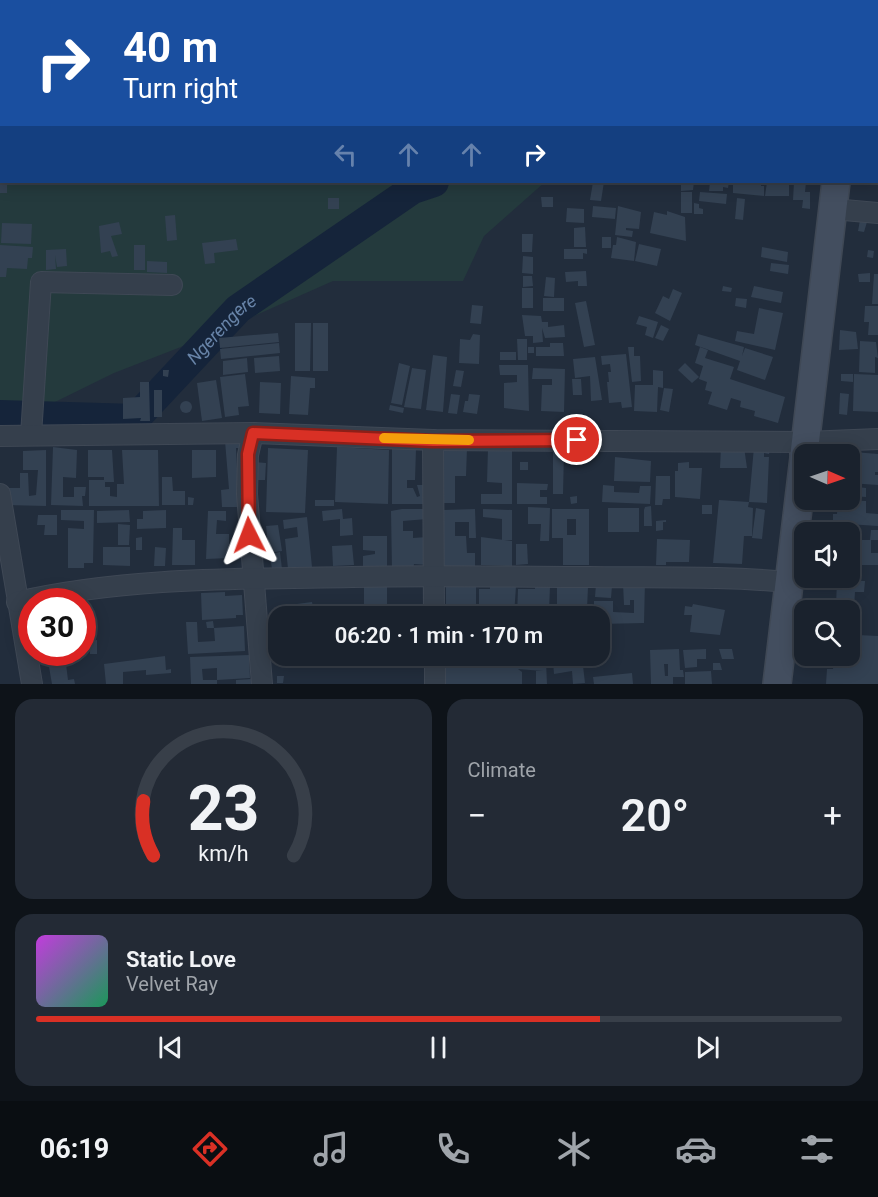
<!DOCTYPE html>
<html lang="en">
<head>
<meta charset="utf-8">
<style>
	body { margin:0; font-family:Roboto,sans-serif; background:#232a35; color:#f1f3f6; height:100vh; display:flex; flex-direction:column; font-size:22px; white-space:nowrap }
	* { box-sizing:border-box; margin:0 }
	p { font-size:20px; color:#9fa4aa }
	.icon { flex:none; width:33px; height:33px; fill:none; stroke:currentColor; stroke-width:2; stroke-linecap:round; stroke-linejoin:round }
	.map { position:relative; height:684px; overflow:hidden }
	.panel { display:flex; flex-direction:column; gap:15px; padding:15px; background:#0e1319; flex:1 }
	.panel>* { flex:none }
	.banner { position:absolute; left:0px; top:0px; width:879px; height:183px; box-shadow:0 3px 15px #0003,0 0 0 2px #383f49; background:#1a4fa0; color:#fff; overflow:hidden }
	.needle { width:39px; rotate:92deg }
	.tools { position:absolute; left:794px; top:444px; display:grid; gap:12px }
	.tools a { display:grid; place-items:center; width:66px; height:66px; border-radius:12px; background:#1a222d; box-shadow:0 3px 15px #0003,0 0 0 2px #383f49; font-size:30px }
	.speed { position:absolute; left:18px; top:588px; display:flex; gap:12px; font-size:30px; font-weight:700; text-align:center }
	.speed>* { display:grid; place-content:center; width:78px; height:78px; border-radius:50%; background:#1a222d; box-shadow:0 3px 15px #0003,0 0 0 2px #383f49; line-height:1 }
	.speed .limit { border:9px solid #d22; background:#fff; color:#111 }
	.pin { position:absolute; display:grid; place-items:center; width:51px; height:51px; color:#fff; margin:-26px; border:3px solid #fff; border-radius:50%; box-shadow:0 2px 6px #0007 }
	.me { position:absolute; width:66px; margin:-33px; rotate:357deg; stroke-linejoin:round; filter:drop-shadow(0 0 4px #0008) }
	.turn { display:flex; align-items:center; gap:21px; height:126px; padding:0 24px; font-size:27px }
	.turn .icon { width:78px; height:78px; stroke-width:2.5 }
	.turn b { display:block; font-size:42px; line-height:51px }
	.lanes { display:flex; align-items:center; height:57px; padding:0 24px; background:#0003; justify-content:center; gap:30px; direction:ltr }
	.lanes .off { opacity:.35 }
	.big { font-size:45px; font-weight:600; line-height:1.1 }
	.panel .card { flex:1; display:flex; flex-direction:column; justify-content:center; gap:9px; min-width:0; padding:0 21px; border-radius:18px; background:#232a35 }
	.panel .dial { align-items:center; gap:0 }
	.dial svg { height:156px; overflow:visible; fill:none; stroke:#383f49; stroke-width:7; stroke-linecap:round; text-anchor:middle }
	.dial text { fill:#f1f3f6; stroke:none }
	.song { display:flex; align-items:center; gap:18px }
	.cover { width:72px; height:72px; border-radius:9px; background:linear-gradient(135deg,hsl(290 70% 55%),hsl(150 70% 35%)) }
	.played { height:6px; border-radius:3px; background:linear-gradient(90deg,#d93025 70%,#383f49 70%) }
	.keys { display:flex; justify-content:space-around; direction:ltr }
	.heat { display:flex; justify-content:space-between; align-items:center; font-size:33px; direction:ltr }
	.panel .tiles { flex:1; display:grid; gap:15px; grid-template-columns:1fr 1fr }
	.card:last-child { grid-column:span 2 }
	.trip { position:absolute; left:268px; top:606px; width:342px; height:60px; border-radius:18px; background:#1a222d; box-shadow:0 3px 15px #0003,0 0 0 2px #383f49; font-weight:600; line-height:60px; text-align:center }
	.dock { display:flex; height:96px; justify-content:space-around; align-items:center; background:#0a0e12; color:#9fa4aa }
	.dock .icon { width:42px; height:42px }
	.dock .selected { color:#d93025 }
	.dock b { font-size:27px; color:#f1f3f6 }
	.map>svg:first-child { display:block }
	.green { fill:#243a3d }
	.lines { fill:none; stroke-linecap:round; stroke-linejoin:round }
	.river { stroke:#15243a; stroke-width:30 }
	.building { fill:#334152; fill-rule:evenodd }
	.street-casing { stroke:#3f4855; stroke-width:22 }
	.secondary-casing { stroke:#3f4855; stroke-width:30 }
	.street { stroke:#353f4c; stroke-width:20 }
	.secondary { stroke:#434e5f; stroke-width:27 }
	.route-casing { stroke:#8d1f18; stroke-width:15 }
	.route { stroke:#d93025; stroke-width:10 }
	.slow { stroke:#f59e0b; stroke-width:10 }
	.labels { text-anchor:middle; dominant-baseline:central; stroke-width:6; stroke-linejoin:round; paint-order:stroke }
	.water-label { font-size:18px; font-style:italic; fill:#6884a8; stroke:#1b2431 }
</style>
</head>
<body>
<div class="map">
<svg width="878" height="684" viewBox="0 0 878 684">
	<rect width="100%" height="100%" fill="#222d3c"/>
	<polygon class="green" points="0,0 841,0 2,2 2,182 545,182 484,236 463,281 333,281 209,336 114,373 0,429"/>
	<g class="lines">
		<path class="river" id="s1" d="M0,415L135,419L238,309L413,189L434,182"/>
	</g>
	<g class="building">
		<polygon points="593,182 604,182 601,201 590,200"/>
		<polygon points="681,182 694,182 693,190 681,191"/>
		<polygon points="710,182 729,182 728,188 723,187 723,191 709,191"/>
		<polygon points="733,182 761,182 761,186 764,186 764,196 733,193"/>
		<polygon points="767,182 789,182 789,196 765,196"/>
		<polygon points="794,182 806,182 805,192 810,192 810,209 802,208 803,200 793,200"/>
		<rect x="0" y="183" width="7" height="10"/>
		<rect x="681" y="192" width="11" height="21"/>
		<polygon points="700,192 727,194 726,204 699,201"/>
		<polygon points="541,197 553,197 553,207 542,207"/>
		<rect x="328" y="198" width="11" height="11"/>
		<polygon points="737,198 745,199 743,220 735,219"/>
		<polygon points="694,203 699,204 699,208 703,209 703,214 694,214"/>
		<polygon points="593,206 616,208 615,219 592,217"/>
		<polygon points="618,206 641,212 639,229 626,228 626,230 633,231 632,237 615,235"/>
		<polygon points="567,208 584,209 584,223 566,222"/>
		<polygon points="667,211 685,217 686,241 650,233 654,212 667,215"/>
		<polygon points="175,215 177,240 167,241 165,216"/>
		<polygon points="860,220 867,222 864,232 858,231"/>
		<polygon points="119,222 122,234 111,236 118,256 112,257 110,251 101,253 99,226"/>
		<polygon points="2,223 32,224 31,244 1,243"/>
		<polygon points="585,227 586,247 574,247 574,228"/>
		<polygon points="522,234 533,234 532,252 522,252"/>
		<rect x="602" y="237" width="9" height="11"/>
		<polygon points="617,237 636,242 634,261 611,258 613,245 616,245"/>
		<polygon points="236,239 238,250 214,253 215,263 205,264 202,243"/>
		<polygon points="639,244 661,249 657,266 635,261"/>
		<polygon points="0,245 33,247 32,258 28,258 27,269 7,268 6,277 0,277"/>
		<rect x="134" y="245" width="11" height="25"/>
		<polygon points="762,247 788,252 787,262 761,257"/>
		<polygon points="66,249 67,266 57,267 55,255 56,269 46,270 46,250"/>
		<polygon points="564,249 587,249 587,254 583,253 583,259 564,259"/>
		<polygon points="868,250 874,251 873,258 867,257"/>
		<polygon points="523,256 533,257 533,274 522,273"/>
		<polygon points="147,261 167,262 167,273 147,272"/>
		<polygon points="771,263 789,265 788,274 770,271"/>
		<polygon points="586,271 587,286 578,286 578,281 566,282 565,272"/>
		<polygon points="870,273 870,282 859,282 858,274"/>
		<polygon points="874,274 878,274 878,304 872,304"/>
		<polygon points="523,276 532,276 533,286 523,287"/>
		<polygon points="546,277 555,278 554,297 544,296"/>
		<polygon points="723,286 732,288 731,292 722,291"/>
		<polygon points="754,286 783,292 781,303 751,297"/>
		<rect x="522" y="288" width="11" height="20"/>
		<polygon points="673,289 682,293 670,321 655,313 663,296 669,299"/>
		<rect x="543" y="298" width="21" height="13"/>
		<polygon points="736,298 747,299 746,308 735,306"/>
		<polygon points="586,301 595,345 584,347 575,303"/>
		<polygon points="472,305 483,306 481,324 470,323"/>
		<polygon points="865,306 878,306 878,335 868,335 869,322 864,322"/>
		<polygon points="759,308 783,313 775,350 735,341 737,331 754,334"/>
		<polygon points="522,315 541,316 542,322 548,322 548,327 564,325 565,337 545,338 542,328 543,342 533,343 533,336 525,336"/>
		<polygon points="639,316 658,322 653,338 645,335 647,327 636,324"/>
		<polygon points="295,323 311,323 310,371 295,371"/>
		<rect x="313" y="323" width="15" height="48"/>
		<polygon points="661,325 669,329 663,341 655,338"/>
		<polygon points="840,330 856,332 858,349 839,350"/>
		<polygon points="278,333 279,342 220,348 219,338"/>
		<polygon points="473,334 480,335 479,364 459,363 460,339 470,340"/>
		<polygon points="698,334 744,347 742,356 745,348 773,357 765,380 737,370 740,361 695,345"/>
		<polygon points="517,339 527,339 527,360 518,360"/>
		<polygon points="860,341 876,342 878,358 875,357 875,373 859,372"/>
		<polygon points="279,343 280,353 221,359 220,349"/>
		<polygon points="550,343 563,343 564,356 536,356 536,347 550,347"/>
		<rect x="528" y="347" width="6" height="6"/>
		<polygon points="628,347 634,347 634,356 640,356 641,381 632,382"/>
		<polygon points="700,347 708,350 705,358 734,367 730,379 785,397 778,423 754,416 755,411 740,407 741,401 731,398 727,410 708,404 712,392 705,390 707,382 699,379 703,366 695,363"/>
		<rect x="500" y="352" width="16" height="8"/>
		<polygon points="626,354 632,407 622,408 621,402 609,403 607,382 609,382 608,372 611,372 610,364 602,365 601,356"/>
		<polygon points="433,355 447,357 443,412 426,410"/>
		<polygon points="279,356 280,371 255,373 254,358"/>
		<polygon points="595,357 602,400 591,401 590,376 575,378 573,359"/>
		<polygon points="247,358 248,372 223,375 223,361"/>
		<polygon points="399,363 410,366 402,405 391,403"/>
		<polygon points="685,363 699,377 692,383 678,370"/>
		<polygon points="499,365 528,365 529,411 504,408 504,383 517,382 517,375 500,375"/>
		<polygon points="412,368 426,370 421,409 404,407"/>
		<polygon points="533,368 565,369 564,412 541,411 542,385 552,385 552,379 532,379"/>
		<polygon points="163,370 169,370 168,377 163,376"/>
		<polygon points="456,370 464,371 461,387 453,386"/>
		<polygon points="653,370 663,371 663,388 658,387 657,412 634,411 635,385 653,385"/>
		<polygon points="245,374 249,406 238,407 239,415 225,417 220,377"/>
		<polygon points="841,374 853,374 853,382 841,381"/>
		<polygon points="854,374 878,375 878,412 853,411"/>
		<polygon points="291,376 315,378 315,388 310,388 308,415 289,414"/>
		<polygon points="572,379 581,379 582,395 573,395"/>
		<polygon points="216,380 222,418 202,421 197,383"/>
		<polygon points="140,382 149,382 150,421 140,421 141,418 123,419 123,398 140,397"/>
		<polygon points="260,382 281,383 280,414 259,413"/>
		<polygon points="664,388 673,389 669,412 660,410"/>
		<rect x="154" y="390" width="8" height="27"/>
		<polygon points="840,393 849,394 847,415 839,414"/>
		<polygon points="451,394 460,395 457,414 448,413"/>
		<polygon points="469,394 480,395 477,414 463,412 465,401 468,401"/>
		<circle cx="186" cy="407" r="6"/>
		<polygon points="390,405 404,408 403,413 389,410"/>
		<polygon points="243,440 244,448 236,448 239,507 222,507 221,490 229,489 225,441"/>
		<polygon points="721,446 744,447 747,468 720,468"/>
		<polygon points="53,447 77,450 76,478 63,477 63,497 74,497 74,487 86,487 85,496 82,496 83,506 51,505"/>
		<polygon points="337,447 389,450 388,504 335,502"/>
		<polygon points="754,447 770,448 769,454 764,453 764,457 769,457 767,503 749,502"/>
		<polygon points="268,448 308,450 305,513 266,512"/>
		<polygon points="443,448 467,448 466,476 455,476 455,503 443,503"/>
		<polygon points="488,448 512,448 512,504 481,504 481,494 502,494 502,483 487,482"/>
		<polygon points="392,449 416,449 415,480 407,480 407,488 413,488 417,497 420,496 417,485 427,485 426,504 392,504"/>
		<polygon points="46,450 46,506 6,505 6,488 20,488 20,473 28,473 29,496 36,495 38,470 23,470 23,451"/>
		<polygon points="88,450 112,450 114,482 105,482 105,487 110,487 110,496 117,497 117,484 124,484 122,450 158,450 159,506 89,506 89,480 104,480 104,477 88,477"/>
		<polygon points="192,450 216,450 216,477 192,478"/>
		<polygon points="553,451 564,452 563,494 553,494"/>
		<polygon points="842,451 878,454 878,472 875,472 875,475 878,475 878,485 849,483 849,454 841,454"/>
		<polygon points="615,457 651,461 650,482 614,481"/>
		<polygon points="253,462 266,463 265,480 252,480"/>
		<rect x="520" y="462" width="8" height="8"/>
		<polygon points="689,462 689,468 702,468 700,499 675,497 675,471 678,471 678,463"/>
		<polygon points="656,476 670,476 670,499 663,499 662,505 655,505"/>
		<polygon points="162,477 172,477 173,491 185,491 185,505 162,505"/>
		<polygon points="517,483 548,484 547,490 540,490 540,497 547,497 547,504 517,504"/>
		<polygon points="603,485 614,486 614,492 639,493 640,486 651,486 650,504 602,502"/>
		<polygon points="849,486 866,488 866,497 849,496"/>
		<polygon points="577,496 577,503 571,504 570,497"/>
		<polygon points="188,497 194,498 193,505 188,505"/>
		<rect x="315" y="500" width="19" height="6"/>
		<polygon points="719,500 749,502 748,507 753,508 752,536 744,536 742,564 713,563"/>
		<polygon points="838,500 866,501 866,513 878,514 878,526 833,523 833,514 837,514"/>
		<rect x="702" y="505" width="10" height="9"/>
		<polygon points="651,506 652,526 644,526 644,510 645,507"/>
		<polygon points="528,507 550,508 549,541 540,541 541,524 528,524"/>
		<rect x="608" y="508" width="31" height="24"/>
		<polygon points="756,508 765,510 762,539 752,538"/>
		<polygon points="342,509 343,519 352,518 353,535 340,536 340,519 323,521 322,511"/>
		<polygon points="402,509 427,509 427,519 403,521 403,531 413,531 413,538 427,537 428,565 414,564 413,570 392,570 391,511"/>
		<polygon points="475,509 476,538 469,538 469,522 455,522 455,536 466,536 467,553 475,553 475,566 444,567 443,510"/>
		<polygon points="483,509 512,510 512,540 502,540 502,519 483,517"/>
		<path d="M552,509H589V565H563V538H552ZM567,519H576V535H567Z"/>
		<polygon points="61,510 94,510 93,563 84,563 84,568 68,568 68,528 84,529 84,521 61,520"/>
		<polygon points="129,510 130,522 97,523 97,511"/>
		<polygon points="166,510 166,528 137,529 137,519 143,519 143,511"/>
		<polygon points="208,511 226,511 226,521 217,520 216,534 229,534 229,558 206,559"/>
		<polygon points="38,515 57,515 57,535 44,535 45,525 37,525"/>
		<polygon points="307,517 312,567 288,569 285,539 298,537 297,527 284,529 283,520"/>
		<polygon points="666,520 666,522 663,522 663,530 656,531 656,521"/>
		<polygon points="118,524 130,525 129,545 118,545"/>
		<polygon points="278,525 282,551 269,553 266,526"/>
		<polygon points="173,528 182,528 182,540 195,540 195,565 172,565"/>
		<polygon points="871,530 878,530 878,540 870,540"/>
		<polygon points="363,536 387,536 387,566 363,566 363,556 375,554 375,551 363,550"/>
		<polygon points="142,537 142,550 136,550 136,538"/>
		<polygon points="481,537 512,541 512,566 481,565"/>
		<polygon points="657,539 690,540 689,562 666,562 666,565 656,565"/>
		<polygon points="849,540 871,540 871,553 878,553 878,565 849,565"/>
		<polygon points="516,544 527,544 528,564 516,565"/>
		<polygon points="352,545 354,565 333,566 332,546"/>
		<polygon points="103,547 130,547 130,566 103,565"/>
		<polygon points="155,547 166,548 165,566 154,566"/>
		<polygon points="280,552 282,569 272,570 270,554"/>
		<polygon points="837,580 865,581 864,592 855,592 854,607 836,606"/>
		<polygon points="645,581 644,623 600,624 600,616 594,616 594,601 613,601 613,612 634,613 634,600 630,600 630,605 624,605 623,583"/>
		<polygon points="596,584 612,586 611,598 595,597"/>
		<polygon points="446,585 476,585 476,616 467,616 469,610 446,610"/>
		<polygon points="490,585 516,586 514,616 489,616 490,608 479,607 479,589 490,589"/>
		<polygon points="373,586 387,586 387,609 364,609 364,587"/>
		<polygon points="535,586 550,586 549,612 532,611 532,616 517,616 518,589 535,589"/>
		<polygon points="557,586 588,587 587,609 569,608 568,616 553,616 554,611 557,611"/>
		<polygon points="225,592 225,596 242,595 243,615 236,615 236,618 202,620 201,593"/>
		<polygon points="312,602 315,616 284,616 282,606"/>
		<polygon points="693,604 725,610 720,635 690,632 692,615 684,615 685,606 692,607"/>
		<polygon points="427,608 427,616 415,616 414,609"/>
		<polygon points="376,609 386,610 386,616 376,616"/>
		<polygon points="574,612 585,613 585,616 573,616"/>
		<polygon points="213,621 214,628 244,626 245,651 188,654 186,622 197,622 198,642 215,641 214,628 207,628 206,622"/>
		<polygon points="849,623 858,624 858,635 878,636 878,684 826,684 827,669 833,669 834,656 849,656"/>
		<polygon points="91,629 92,638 83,640 82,631"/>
		<polygon points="97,640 97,654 90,654 90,641"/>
		<path d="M679,649L680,670H683L684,677H673V684H651L650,650ZM664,664H668V676H665Z"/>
		<polygon points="706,649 706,659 697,659 697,667 685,668 683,650"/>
		<polygon points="719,649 732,649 734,659 722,659"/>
		<polygon points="249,655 250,678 217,680 217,668 202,669 203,680 217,680 217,684 191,684 190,657"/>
		<polygon points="165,656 166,670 171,669 171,673 146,675 146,670 123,672 123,684 106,684 104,664"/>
		<polygon points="444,656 477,656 477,660 546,661 547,684 536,684 536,671 543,671 518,669 522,672 522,684 445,684"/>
		<polygon points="582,657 585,683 573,684 572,671 554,674 553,662"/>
		<polygon points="713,663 720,663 722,670 713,670"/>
		<polygon points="66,664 68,680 74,679 75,684 52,684 49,667"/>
		<polygon points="711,671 712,684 685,684 685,672"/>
		<polygon points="632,673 633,684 594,684 593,677"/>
		<polygon points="277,676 284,676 283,683 277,683"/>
		<polygon points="252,679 252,684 236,684 236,680"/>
	</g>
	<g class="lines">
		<defs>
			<g id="street">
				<polyline points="833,209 878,213"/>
				<polyline points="253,433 248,455 247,494 262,684"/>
				<polyline points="31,435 41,282 172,285"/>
				<polyline points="0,436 253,433 433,440 806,442 878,439"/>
				<polyline points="433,440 434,616"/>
				<polyline points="0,494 32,684"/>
				<path d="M17,602C127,577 240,579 352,577C431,575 510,577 589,577C656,578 722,576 789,582"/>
				<polyline points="435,656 435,684"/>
			</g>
			<g id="secondary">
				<polyline points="867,2 867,0"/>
				<polyline points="804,454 836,182"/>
				<polyline points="777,684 804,458"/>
			</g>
		</defs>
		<use href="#street" class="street-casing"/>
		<use href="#secondary" class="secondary-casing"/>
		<use href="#street" class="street"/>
		<use href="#secondary" class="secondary"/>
	</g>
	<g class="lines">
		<defs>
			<polyline id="route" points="249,535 248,454 253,433 433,441 577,440"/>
		</defs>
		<use href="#route" class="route-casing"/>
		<use href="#route" class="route"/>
		<polyline class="slow" points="384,438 469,440"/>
	</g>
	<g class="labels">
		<g class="water-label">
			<text stroke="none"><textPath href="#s1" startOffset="260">Ngerengere</textPath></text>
		</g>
	</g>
</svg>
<div class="tools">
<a><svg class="needle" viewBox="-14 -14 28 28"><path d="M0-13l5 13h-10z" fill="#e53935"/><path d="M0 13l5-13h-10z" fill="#9fa4aa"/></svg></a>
<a><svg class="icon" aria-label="sound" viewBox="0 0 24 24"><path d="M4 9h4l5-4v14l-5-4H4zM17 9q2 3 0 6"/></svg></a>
<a><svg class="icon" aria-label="search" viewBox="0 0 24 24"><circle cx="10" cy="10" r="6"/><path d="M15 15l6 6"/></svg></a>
</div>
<div class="speed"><div class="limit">30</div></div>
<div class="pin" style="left:577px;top:440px;background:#d93025"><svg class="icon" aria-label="arrive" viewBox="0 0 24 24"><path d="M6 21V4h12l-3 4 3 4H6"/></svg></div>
<svg class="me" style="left:249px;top:535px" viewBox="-20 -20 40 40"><path d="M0-17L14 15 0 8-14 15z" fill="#d93025" stroke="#fff" stroke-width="4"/></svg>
<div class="trip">06:20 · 1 min · 170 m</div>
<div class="banner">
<div class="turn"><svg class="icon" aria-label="right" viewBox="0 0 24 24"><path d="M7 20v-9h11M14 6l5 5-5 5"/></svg><div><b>40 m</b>Turn right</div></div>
<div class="lanes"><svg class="icon off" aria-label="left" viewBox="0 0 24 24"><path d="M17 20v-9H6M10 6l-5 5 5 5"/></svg><svg class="icon off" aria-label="ahead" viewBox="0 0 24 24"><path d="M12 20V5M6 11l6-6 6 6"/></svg><svg class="icon off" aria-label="ahead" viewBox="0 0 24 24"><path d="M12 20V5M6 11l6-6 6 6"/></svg><svg class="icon" aria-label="right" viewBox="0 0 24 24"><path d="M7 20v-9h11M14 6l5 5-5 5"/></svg></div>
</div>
</div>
<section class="panel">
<div class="tiles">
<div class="card dial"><svg viewBox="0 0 100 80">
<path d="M14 69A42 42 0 1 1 86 69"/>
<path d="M14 69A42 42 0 0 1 9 41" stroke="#d93025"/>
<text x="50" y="56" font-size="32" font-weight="700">23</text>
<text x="50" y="72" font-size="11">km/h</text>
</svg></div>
<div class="card"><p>Climate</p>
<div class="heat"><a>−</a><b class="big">20°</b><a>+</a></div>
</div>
<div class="card">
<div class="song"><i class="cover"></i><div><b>Static Love</b><p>Velvet Ray</p></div></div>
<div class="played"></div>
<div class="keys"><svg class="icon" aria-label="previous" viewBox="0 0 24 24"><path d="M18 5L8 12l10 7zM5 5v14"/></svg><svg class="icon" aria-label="pause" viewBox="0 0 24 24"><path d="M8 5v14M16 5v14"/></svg><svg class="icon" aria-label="next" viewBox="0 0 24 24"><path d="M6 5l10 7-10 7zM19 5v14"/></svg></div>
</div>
</div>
</section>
<nav class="dock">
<b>06:19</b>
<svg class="icon selected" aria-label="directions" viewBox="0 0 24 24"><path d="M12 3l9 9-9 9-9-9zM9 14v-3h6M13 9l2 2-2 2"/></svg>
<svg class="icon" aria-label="music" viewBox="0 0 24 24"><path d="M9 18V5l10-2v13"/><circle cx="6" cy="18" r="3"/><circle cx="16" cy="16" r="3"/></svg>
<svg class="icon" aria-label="phone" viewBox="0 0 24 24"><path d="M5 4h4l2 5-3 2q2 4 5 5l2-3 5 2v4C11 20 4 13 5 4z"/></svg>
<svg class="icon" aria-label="climate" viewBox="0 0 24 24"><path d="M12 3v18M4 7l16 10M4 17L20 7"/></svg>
<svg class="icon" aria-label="car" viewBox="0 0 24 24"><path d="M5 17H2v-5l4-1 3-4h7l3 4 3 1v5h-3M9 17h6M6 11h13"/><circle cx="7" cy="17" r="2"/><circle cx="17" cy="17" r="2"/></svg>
<svg class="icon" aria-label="filters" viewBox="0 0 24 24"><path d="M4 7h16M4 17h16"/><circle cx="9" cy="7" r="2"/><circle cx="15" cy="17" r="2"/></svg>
</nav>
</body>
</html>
